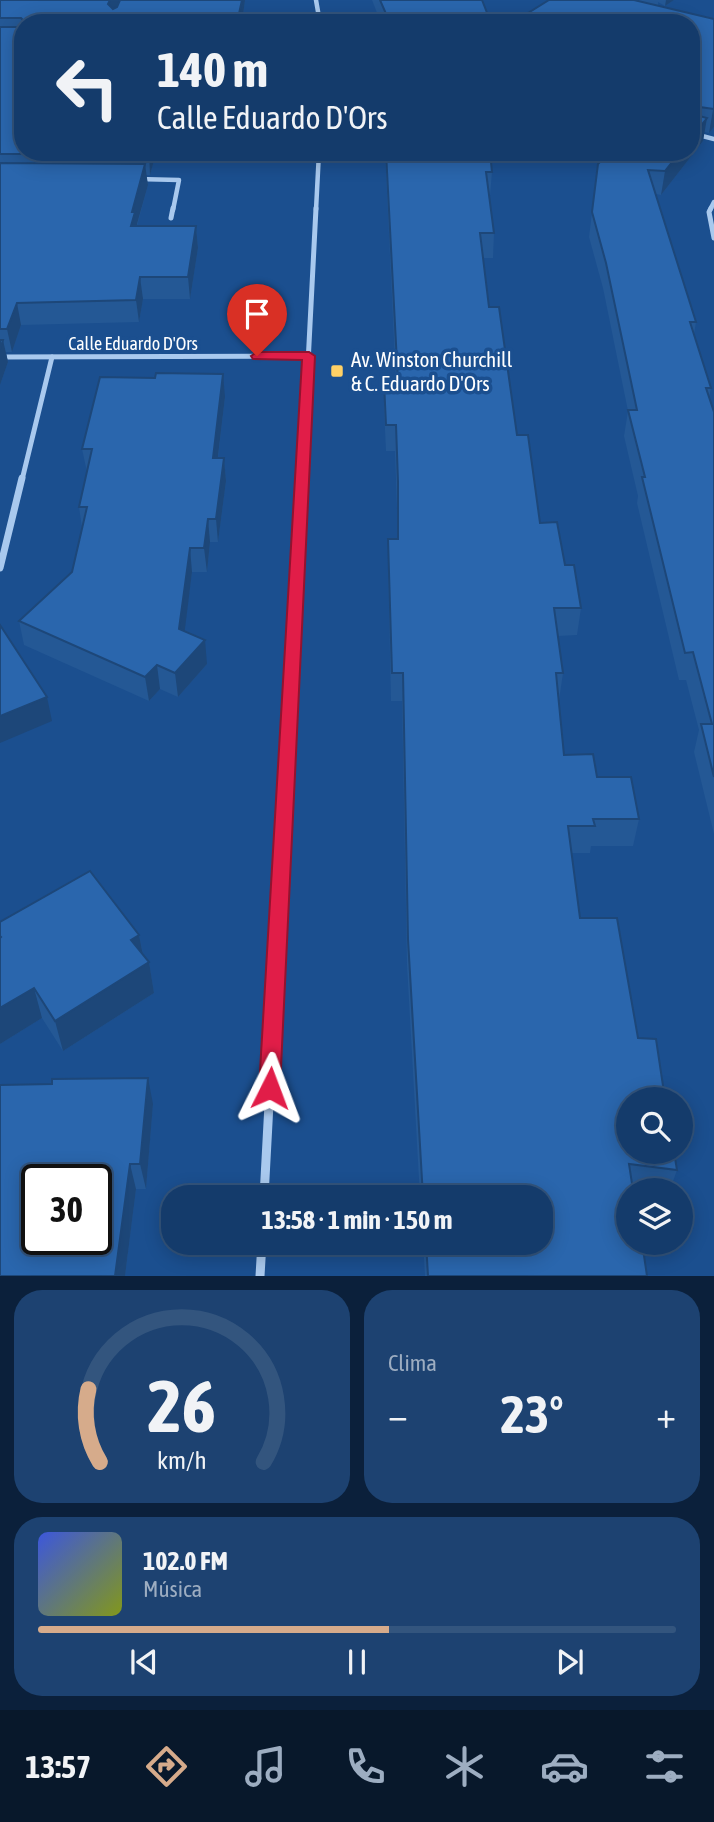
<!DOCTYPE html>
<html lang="es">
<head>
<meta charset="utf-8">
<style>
	body { margin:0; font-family:"Asap Condensed",sans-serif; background:#1d4271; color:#f1f3f6; height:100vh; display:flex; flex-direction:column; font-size:26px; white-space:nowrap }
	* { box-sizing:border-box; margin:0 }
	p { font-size:23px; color:#9dadc1 }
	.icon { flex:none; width:38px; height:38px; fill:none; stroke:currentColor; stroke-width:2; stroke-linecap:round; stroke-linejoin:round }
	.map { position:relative; height:1276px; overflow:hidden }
	.panel { display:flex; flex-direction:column; gap:14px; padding:14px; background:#0b203b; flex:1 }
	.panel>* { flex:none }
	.guide { position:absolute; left:14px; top:14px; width:686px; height:147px; border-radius:28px; box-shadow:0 4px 18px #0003,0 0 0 2px #33557e; background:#143b6b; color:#f1f3f6; overflow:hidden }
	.controls { position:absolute; left:616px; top:1087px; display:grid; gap:14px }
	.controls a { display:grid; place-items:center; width:77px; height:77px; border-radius:50%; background:#143b6b; box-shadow:0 4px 18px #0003,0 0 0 2px #33557e; font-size:35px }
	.speed { position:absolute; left:21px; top:1164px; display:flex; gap:14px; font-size:35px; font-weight:700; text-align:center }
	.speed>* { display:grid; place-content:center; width:91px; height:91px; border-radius:50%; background:#143b6b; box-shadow:0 4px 18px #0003,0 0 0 2px #33557e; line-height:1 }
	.speed .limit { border:4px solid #111; border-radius:10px; background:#fff; color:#111 }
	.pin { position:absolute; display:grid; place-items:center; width:60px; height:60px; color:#fff; margin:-72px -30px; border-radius:50% 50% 50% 0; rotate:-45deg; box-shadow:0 0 7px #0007 }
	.pin .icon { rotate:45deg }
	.me { position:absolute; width:77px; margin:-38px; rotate:3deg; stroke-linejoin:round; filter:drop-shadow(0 0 5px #0008) }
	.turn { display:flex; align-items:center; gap:24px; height:147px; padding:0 28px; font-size:32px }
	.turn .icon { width:91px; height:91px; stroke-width:2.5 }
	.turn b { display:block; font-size:49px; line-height:60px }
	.big { font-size:52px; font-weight:700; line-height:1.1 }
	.panel .card { flex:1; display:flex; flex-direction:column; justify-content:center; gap:10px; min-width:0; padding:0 24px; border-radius:28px; background:#1d4271 }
	.panel .dial { align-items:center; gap:0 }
	.dial svg { height:182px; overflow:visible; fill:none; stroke:#33557e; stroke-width:7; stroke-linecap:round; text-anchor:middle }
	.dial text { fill:#f1f3f6; stroke:none }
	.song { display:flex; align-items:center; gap:21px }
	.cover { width:84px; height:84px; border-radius:10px; background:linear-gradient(135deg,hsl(230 70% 55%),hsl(70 70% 35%)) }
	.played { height:7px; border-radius:4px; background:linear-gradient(90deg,#d6ab8b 55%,#33557e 55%) }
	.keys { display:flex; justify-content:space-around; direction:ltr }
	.heat { display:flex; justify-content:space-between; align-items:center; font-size:38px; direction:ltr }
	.panel .tiles { flex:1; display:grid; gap:14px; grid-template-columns:1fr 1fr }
	.card:last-child { grid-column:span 2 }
	.trip { position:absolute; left:161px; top:1185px; width:392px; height:70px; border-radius:28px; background:#143b6b; box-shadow:0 4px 18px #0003,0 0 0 2px #33557e; font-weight:700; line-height:70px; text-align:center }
	.tabs { display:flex; height:112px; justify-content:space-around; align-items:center; background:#08182b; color:#9dadc1 }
	.tabs .icon { width:49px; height:49px }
	.tabs .current { color:#d6ab8b }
	.tabs b { font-size:32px; color:#f1f3f6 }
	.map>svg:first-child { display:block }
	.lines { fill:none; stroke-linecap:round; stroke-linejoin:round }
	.street-far3 { stroke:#a9c9ee; stroke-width:4.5 }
	.street-far2 { stroke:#a9c9ee; stroke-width:5 }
	.street-far1 { stroke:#a9c9ee; stroke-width:7 }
	.street { stroke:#a9c9ee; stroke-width:9 }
	.wall { fill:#245895 }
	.shaded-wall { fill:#1d4779 }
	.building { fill:#2a66ad; stroke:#1d4779; stroke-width:2; fill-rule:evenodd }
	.route { fill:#e11d48; stroke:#92132f; stroke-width:2 }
	.poi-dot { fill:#ffd166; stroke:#1b4f8f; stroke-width:2.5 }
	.labels { text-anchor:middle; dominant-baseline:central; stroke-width:7; stroke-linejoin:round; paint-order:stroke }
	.far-street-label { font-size:18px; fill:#fff; stroke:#1b4f8f }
	.poi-label { font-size:21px; fill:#fff; stroke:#1b4f8f; text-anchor:start }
</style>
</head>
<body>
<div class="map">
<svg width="714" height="1276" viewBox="0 0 714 1276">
	<rect width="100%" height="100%" fill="#1b4f8f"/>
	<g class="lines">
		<g class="street-far3">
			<polyline points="316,0 320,23"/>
			<polyline points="691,133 714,139"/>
			<polyline points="137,179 179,180 173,210"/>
			<polyline points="316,210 319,152"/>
			<polyline points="710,210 714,202"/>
		</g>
		<g class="street-far2">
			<polyline points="711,208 709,212 714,238"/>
			<polyline points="171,218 173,208"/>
			<polyline points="0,357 309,356"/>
			<polyline points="22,480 52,357"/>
			<polyline points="302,480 316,208"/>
		</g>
		<g class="street-far1">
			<polyline points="0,568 22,478"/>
			<polyline points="283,828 302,478"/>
		</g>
		<g class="street">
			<polyline points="264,1197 284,826"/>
			<polyline points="260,1276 262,1242"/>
		</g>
	</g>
	<g class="wall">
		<polygon points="0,0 245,0 242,23 23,23 23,152 183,152 183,156 155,157 150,175 146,175 148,185 137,226 196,226 198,248 190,299 143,299 139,322 21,325 12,352 6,352 8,362 0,385"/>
		<polygon points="372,0 482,0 491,23 381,23"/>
		<polygon points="549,0 674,0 665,6 658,2 658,6 714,19 714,127 709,133 704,132 703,141 661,195 656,194 696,322 694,334 711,388 709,398 714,412 714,834 694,752 699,730 686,680 679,680 637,503 638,496 624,436 628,411 603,288 589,237 598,164 691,152 691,23"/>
		<polygon points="385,152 490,152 492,172 490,196 489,196 494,233 493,258 483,258 489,307 517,435 540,523 565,565 581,608 577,635 558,636 563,673 559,700 564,755 597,777 639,819 633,846 591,846 590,853 572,853 580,918 638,1038 677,1170 670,1190 633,1189 647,1276 425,1276 423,1242 541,1242 541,1197 420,1197 407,965 402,701 391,701 388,566 388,539 397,539 397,509 395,451 386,451 384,408 384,382 396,382"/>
		<polygon points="155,378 225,397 218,458 224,458 226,481 218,542 210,542 207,572 192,572 184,631 207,664 178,697 160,689 149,701 24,645 19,621 72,572 82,528 79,507 87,472 82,449"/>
		<polygon points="0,922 139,935 143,954 149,962 154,993 63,1051 42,1018 0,1044"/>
		<polygon points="153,1104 146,1189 136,1189 125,1276 0,1276"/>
	</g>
	<g class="shaded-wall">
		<polygon points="110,0 119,0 120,9 110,23 108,4"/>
		<polygon points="242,0 245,0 242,23 237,23"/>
		<polygon points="666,0 674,0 665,6"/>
		<polygon points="714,109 714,127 709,133 713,110"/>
		<polygon points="707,118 703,141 661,195 665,171 680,152 691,152 691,138"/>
		<polygon points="149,152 155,152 155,157 150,175"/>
		<polygon points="145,164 148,185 137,224 138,233 131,226 132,212"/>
		<polygon points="196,226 198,248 190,299 188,277"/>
		<polygon points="140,277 143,299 139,322 136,300"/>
		<polygon points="17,303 21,325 12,352 7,329"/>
		<polygon points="3,340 8,362 0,385 0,349"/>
		<polygon points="223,374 225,397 215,481 213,458"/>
		<polygon points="224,458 226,481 218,542 216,519"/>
		<polygon points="208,519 210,542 207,572 204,548"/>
		<polygon points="190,548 192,572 182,653 179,629"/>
		<polygon points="205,640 207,664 178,697 175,673"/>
		<polygon points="157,665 160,689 149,701 145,677"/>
		<polygon points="47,697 52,721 0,743 0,716"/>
		<polygon points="139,935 145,965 149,962 154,993 63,1051 55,1021 131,940"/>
		<polygon points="34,988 42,1018 0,1044 0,1008"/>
		<polygon points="148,1078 153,1104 146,1189 140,1164"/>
		<polygon points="130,1164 136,1189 125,1276 115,1276"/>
	</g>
	<g class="building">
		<polygon points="0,0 110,0 108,4 113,9 117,7 120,0 242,0 237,23 24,23 25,22 21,18 0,18"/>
		<polygon points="380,0 482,0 491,23 390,23"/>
		<polygon points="549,0 634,0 714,19 714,109 692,106 692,114 707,118 691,138 691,23 512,23"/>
		<polygon points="23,24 23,152 149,152 148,154 0,154 0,27 21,27"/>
		<polygon points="386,152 490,152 492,172 486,172 494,233 480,233 489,307 499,307 517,435 528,435 540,523 557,522 565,565 574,565 581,608 554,608 563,673 556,673 564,755 593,754 597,777 631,777 639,819 593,819 595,826 568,826 580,918 617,918 638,1038 656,1039 665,1099 628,1099 628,1152 674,1152 677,1170 629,1164 633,1190 628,1190 628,1242 642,1242 647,1276 428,1276 426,1242 541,1242 541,1197 423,1197 408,939 403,673 392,673 388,539 398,539 398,482 396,425 386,425 384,382 398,382"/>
		<polygon points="609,152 680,152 665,171 648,170 696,322 690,322 711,388 706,388 714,412 714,777 701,724 712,724 693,652 685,653 642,477 645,477 628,410 637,410 606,263 592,212 598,164"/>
		<polygon points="0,163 145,164 132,212 135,212 131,226 196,226 188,277 140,277 136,300 17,303 7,329 0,329"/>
		<polygon points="0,340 3,340 0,349"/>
		<polygon points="156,373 223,374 213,458 224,458 216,519 208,519 204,548 190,548 179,629 205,640 175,673 157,665 145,677 19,621 72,572 87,507 79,507 92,449 82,449 100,377 155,378"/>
		<polygon points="0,625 47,697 0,716"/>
		<polygon points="90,871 139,935 131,940 149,962 55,1021 34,988 0,1008 0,938 1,937 0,936 0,922"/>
		<path d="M148,1078L140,1164H130L115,1276H0V1085L52,1084V1079ZM37,1180H96V1239H37Z"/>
	</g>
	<polygon class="route" points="257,352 309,352 315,356 280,1088 277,1095 270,1098 262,1095 259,1088 302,360 253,359 251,356"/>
	<rect class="poi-dot" x="330" y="364" width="14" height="14" rx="3.5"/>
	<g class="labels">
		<g class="far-street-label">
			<text x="133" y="343">Calle Eduardo D'Ors</text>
		</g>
		<g class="poi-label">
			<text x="351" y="359">Av. Winston Churchill<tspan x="351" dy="24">&amp; C. Eduardo D'Ors</tspan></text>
		</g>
	</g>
</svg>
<div class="controls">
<a><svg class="icon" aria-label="search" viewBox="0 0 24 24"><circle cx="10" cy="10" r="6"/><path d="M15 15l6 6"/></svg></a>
<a><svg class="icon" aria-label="layers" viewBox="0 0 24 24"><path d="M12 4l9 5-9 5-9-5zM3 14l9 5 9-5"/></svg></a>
</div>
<div class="speed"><div class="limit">30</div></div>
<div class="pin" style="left:257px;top:356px;background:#d93025"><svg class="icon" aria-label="arrive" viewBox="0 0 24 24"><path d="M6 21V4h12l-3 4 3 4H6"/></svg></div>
<svg class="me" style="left:270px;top:1088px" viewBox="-20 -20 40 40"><path d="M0-17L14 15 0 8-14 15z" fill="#e11d48" stroke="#fff" stroke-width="4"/></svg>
<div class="trip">13:58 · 1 min · 150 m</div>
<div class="guide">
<div class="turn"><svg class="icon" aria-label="left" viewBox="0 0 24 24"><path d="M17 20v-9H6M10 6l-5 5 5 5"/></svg><div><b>140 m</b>Calle Eduardo D'Ors</div></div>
</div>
</div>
<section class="panel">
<div class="tiles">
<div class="card dial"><svg viewBox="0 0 100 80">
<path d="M14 69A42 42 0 1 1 86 69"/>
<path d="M14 69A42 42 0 0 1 9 37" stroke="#d6ab8b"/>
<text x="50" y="56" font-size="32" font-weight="700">26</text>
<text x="50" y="72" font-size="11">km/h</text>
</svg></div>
<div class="card"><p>Clima</p>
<div class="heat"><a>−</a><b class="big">23°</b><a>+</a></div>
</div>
<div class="card">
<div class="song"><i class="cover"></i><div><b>102.0 FM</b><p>Música</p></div></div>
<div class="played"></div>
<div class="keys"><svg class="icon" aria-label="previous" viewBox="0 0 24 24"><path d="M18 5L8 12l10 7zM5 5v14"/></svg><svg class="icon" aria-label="pause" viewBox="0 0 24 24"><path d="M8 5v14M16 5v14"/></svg><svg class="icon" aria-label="next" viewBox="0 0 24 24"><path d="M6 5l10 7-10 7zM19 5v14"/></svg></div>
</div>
</div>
</section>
<nav class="tabs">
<b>13:57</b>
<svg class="icon current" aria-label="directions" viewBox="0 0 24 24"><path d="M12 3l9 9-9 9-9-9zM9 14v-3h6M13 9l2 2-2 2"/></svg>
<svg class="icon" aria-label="music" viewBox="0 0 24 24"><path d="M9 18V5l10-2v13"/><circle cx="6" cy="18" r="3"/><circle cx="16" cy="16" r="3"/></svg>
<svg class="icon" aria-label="phone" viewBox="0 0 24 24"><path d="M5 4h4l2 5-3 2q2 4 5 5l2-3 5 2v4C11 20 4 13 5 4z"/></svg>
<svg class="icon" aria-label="climate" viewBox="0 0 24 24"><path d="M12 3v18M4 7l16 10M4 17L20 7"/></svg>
<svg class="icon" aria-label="car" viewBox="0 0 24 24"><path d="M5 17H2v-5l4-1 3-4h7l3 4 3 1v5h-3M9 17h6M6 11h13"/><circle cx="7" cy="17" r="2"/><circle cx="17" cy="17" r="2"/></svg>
<svg class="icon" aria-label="filters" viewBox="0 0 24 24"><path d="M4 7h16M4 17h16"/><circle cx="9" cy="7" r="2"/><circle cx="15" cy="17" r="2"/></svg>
</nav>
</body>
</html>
